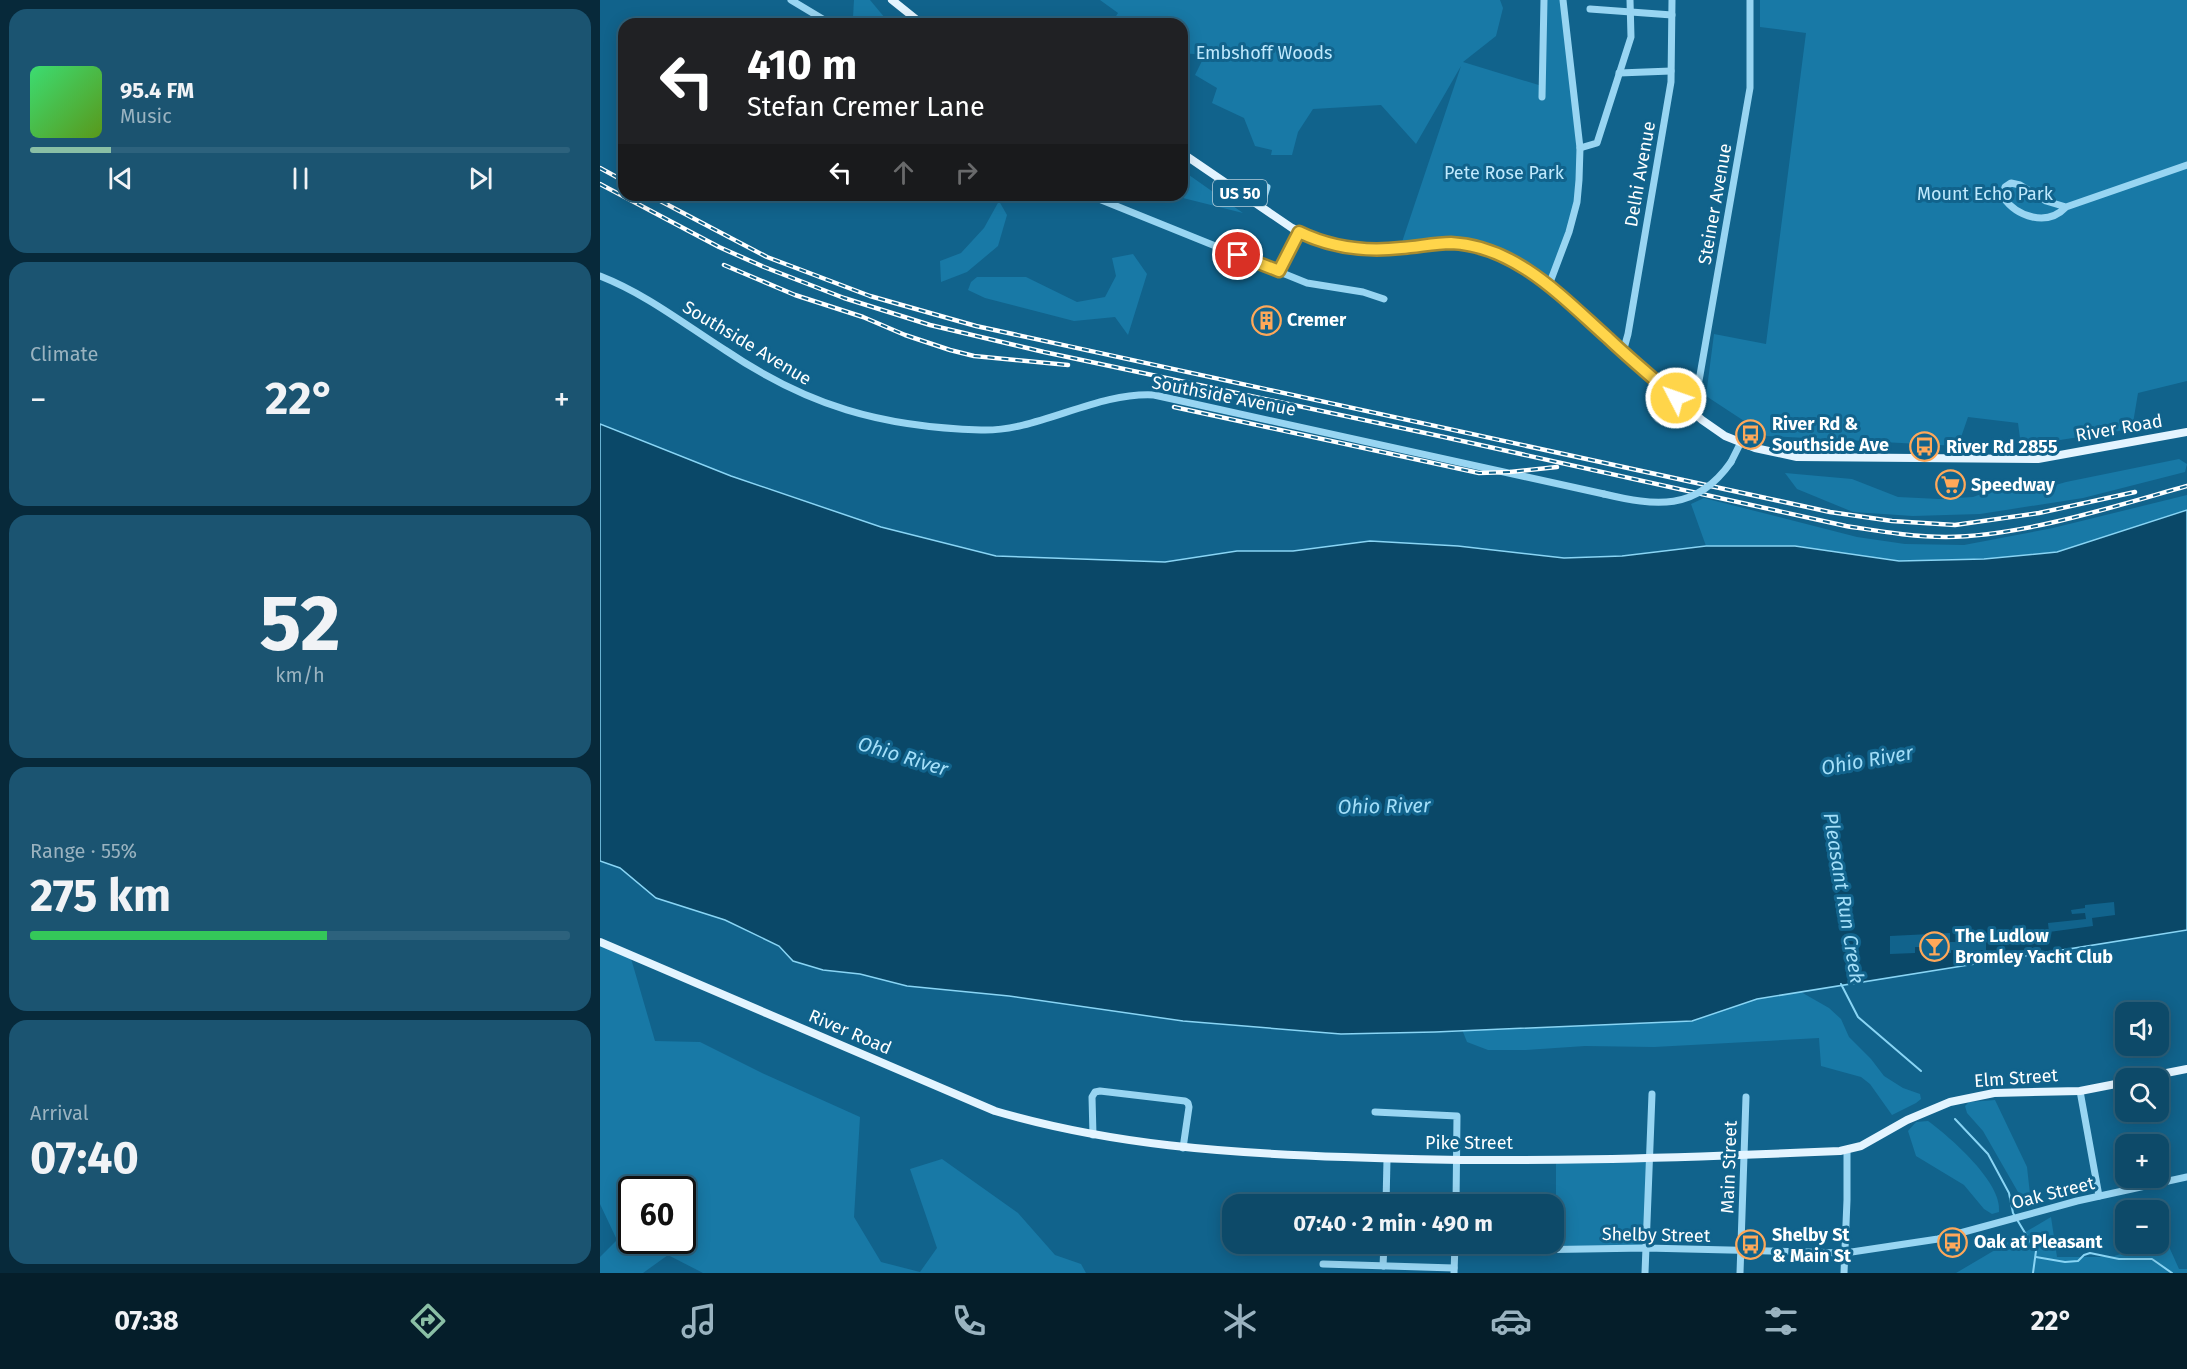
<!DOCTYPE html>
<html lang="en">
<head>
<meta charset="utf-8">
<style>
	body { margin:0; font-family:"Fira Sans",sans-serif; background:#1b5471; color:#f1f3f6; height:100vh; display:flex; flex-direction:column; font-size:22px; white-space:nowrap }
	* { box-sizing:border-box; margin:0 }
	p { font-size:20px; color:#9ab3c0 }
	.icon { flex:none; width:33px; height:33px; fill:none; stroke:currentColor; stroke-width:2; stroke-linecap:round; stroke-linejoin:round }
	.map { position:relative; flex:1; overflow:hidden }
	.side { display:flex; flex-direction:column; gap:9px; padding:9px; background:#07293a; width:600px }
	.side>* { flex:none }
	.guide { position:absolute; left:18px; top:18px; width:570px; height:183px; border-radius:18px; box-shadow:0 3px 15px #0003,0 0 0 2px #2d627d; background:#202124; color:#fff; overflow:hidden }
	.fabs { position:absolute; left:1515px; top:1002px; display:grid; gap:12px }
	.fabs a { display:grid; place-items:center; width:54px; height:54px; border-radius:12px; background:#0d4a69; box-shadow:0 3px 15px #0003,0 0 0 2px #2d627d; font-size:30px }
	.speed { position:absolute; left:18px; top:1176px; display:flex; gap:12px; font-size:30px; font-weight:700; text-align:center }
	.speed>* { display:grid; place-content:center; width:78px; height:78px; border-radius:50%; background:#0d4a69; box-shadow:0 3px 15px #0003,0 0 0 2px #2d627d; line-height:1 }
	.speed .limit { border:3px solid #111; border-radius:9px; background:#fff; color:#111 }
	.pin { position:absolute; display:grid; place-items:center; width:51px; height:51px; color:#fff; margin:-26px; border:3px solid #fff; border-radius:50%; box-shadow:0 2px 6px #0007 }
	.me { position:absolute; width:66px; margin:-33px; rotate:311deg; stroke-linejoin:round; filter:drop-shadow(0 0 4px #0008) }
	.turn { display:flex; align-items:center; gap:21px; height:126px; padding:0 30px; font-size:27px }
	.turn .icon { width:78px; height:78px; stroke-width:2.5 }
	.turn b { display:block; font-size:42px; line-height:51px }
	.lanes { display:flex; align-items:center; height:57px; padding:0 30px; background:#0003; justify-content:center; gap:30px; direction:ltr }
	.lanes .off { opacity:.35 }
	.big { font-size:45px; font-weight:700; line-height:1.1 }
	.side .widget { flex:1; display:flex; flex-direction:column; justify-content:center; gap:9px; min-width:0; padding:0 21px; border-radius:18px; background:#1b5471 }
	.side .dial { align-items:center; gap:0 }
	.dial b { font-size:78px; line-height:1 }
	.song { display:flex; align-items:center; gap:18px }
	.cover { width:72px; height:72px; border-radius:9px; background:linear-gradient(135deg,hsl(140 70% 55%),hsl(90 70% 35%)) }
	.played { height:6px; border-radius:3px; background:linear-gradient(90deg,#8abfa5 15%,#2d627d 15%) }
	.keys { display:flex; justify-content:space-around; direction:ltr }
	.heat { display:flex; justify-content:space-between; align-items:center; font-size:33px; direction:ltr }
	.charge { height:9px; border-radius:4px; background:linear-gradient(90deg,#34c759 55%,#2d627d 0) }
	.trip { position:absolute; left:622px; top:1194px; width:342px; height:60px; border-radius:18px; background:#0d4a69; box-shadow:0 3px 15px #0003,0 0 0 2px #2d627d; font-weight:700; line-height:60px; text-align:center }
	.dock { display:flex; height:96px; justify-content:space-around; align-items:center; background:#051e2a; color:#9ab3c0 }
	.dock .icon { width:42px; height:42px }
	.dock .on { color:#8abfa5 }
	.dock b { font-size:27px; color:#f1f3f6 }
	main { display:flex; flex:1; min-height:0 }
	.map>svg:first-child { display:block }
	.green { fill:#1879a6; fill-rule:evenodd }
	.water { fill:#0a4868; stroke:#89d5f5; stroke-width:1.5 }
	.pier { fill:#11638c }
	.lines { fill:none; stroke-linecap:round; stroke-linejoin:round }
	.stream { stroke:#89d5f5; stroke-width:2 }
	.minor { stroke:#98d5f2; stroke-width:7 }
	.major { stroke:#e3f4ff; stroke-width:8 }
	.rail-casing { stroke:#fff; stroke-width:4.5 }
	.rail { stroke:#11638c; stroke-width:2; stroke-dasharray:7; stroke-linecap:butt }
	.minor-bridge { stroke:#98d5f2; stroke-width:7 }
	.route-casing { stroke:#a68a30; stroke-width:15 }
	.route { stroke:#ffd54a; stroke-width:10 }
	.labels { text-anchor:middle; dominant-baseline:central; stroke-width:6; stroke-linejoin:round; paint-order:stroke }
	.shield { fill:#11638c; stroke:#b8d0dc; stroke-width:1.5 }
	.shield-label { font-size:16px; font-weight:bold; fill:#fff }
	.park-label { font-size:18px; fill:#bfe9fd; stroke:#11638c }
	.street-label { font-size:18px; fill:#fff; stroke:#11638c }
	.poi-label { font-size:18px; font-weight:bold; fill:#fff; stroke:#11638c; text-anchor:start }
	.water-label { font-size:20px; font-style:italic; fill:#a4dff9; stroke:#11638c }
</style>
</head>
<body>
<main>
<section class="side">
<div class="widget">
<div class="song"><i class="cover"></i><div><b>95.4 FM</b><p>Music</p></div></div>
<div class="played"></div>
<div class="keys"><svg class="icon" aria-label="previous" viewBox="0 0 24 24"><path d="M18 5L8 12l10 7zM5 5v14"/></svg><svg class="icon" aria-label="pause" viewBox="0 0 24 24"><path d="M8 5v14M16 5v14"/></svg><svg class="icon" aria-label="next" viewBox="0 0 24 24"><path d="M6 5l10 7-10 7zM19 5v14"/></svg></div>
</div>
<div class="widget"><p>Climate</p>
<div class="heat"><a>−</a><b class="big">22°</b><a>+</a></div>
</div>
<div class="widget dial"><b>52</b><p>km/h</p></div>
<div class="widget"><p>Range · 55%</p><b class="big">275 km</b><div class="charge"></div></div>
<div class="widget"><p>Arrival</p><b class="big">07:40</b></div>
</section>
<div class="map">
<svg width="1587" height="1273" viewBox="0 0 1587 1273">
	<rect width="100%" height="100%" fill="#11638c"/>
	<g class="green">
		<polygon points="254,0 270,0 290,24 266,24 253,17"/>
		<polygon points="500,0 900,0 903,8 896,36 863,62 942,86 944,0 963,0 980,148 977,202 949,285 912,261 852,243 800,248 861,66 816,144 781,105 713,109 698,132 692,155 671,155 672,150 655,146 644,118 612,103 617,88 595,75 605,55 582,53 582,24 511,24 518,13"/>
		<polygon points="1160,0 1587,0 1587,381 1538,393 1532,429 1421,446 1418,423 1368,417 1358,446 1167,436 1106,396 1114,334 1166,344 1206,33 1160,27"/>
		<polygon points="589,175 643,213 571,195 582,195 582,177"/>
		<polygon points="399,201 407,215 398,246 367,272 341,282 340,261 361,253 384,228"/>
		<polygon points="533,254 547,274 528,335 515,317 474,321 385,298 368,290 371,282 377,277 426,277 477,302 505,297 516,276 512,258"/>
		<polygon points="1579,459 1587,464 1585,472 1483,498 1380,514 1313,516 1253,512 1197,489 1185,473 1252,479 1298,497 1339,499 1373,497 1415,482 1435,491 1466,482"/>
		<polygon points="1587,495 1587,510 1457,552 1384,559 1299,561 1195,546 1106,546 1091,504 1104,498 1257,537 1305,544 1364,545 1453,528"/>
		<path d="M0,942L30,955L55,1041L100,1042L162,1073L260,1117L254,1217L281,1262L320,1272L337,1248L310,1169L342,1159L418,1213L455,1255L481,1264L486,1273H103L68,1255L43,1273H0V1257L17,1240L0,1204ZM32,1190H82V1240H32Z"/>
		<polygon points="1201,992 1229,1008 1241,1019 1249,1037 1271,1059 1284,1076 1303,1088 1320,1094 1321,1099 1316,1103 1292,1115 1270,1084 1261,1077 1221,1066 1219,1038 1054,1047 985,1046 926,1050 888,1050 867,1042 859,1022 1157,999"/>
		<polygon points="1395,1100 1427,1167 1430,1194 1424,1198 1418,1192 1383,1131 1367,1113 1365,1106 1369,1102"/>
		<path d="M1328,1121C1350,1137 1403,1183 1399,1212L1392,1214L1384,1209L1364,1185L1316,1156L1308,1131L1316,1122Z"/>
		<polygon points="1050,1158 1046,1248 906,1250 906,1244 954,1244 954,1204 945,1204 956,1204 956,1159"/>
		<polygon points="1451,1217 1457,1257 1511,1257 1566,1240 1579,1269 1587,1269 1587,1273 1356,1273"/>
	</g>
	<polygon class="water" points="0,424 131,476 281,527 396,556 565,562 637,551 693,551 770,541 858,546 964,558 1022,556 1106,546 1195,546 1299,561 1384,559 1457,552 1587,510 1587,930 1157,999 1092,1021 835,1032 741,1034 583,1021 409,996 307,986 260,974 223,970 193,961 179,946 125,920 56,898 20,868 0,861"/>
	<g class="pier">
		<polygon points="1514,902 1515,915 1492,918 1493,926 1449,932 1448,923 1486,919 1485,913 1472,914 1471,910 1485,908 1485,905"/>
		<polygon points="1350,933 1350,942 1386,942 1386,950 1351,950 1351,953 1325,954 1324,947 1315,947 1315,953 1290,954 1290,936"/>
	</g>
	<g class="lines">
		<g class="stream">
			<polyline points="1241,984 1258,1017 1321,1071"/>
			<polyline points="1355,1119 1388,1154 1409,1193 1413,1213 1436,1251 1433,1273"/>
			<polyline points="1436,1257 1465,1262 1478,1261 1484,1255 1490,1253 1519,1259 1552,1259 1572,1273"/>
		</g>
		<g class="minor">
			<polyline points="191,0 231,24"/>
			<polyline points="990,9 1072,15"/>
			<polyline points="1019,73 1071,71"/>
			<polyline points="942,97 944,0"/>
			<polyline points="980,148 997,143 1031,37 1030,0"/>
			<polyline points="489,195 707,283 763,292 784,299"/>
			<polyline points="661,207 667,187"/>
			<path d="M1466,207L1446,201L1420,185L1411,183L1405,187L1403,197C1417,217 1447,227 1466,207L1587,165"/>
			<polyline points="679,271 699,232"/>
			<path d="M0,276C46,294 84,324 125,350C208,406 281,427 381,430C438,432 495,392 554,395L1004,494"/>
			<polyline points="949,285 969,232 977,202 979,180 980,148 963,0"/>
			<polyline points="1023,352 1028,334 1071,82 1072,0"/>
			<polyline points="1090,410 1096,396 1100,375 1150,88 1150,0"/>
			<polyline points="1131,462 1141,442"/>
			<polyline points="1480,1091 1499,1196"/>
			<polyline points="775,1112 857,1116 856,1204"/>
			<polyline points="493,1135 492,1097 495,1092 500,1091 585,1101 588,1103 589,1107 583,1148"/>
			<polyline points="786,1204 787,1159"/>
			<polyline points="854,1251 1046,1248 1245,1253 1338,1239 1477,1201 1587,1177"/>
			<polyline points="723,1264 854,1268"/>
			<polyline points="783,1266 784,1244"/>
			<polyline points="854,1273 855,1244"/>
			<polyline points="1045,1273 1052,1094"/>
			<polyline points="1140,1273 1146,1097"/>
			<polyline points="1244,1273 1247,1200 1247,1150"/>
		</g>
		<g class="major">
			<polyline points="292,0 322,24"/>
			<polyline points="582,153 692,228 725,243 771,250 852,243 878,248 912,261 949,285 1023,352 1102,420 1125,436 1155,448 1197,457 1438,459 1587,432"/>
			<path d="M0,942L395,1111C511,1145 626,1153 745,1157C910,1164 1076,1158 1240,1151L1261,1146L1307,1120L1350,1102L1394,1093L1480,1091L1526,1082"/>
			<polyline points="1541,1078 1587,1069"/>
		</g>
		<defs>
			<g id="rail">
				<polyline points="0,168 24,181"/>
				<path d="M0,184L119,247L164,267L244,298L330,325L444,352L844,437L1246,526C1279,531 1312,537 1346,537C1423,536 1512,507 1587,486"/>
				<polyline points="49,195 167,257 270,296 376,326 1230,512 1292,521 1355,525 1439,513 1535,492"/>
				<polyline points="124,265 195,295 263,317 305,335 350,350 374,356 468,365"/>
				<polyline points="574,407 879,473 910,472 957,467"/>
			</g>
		</defs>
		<use href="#rail" class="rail-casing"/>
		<use href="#rail" class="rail"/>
		<path class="minor-bridge" d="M1004,494C1055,506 1096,512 1131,462"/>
	</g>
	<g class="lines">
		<defs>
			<path id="route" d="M638,255L679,271L699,232C730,247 766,252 801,248C818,247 834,243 851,243C916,246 963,298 1008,338C1030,359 1053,378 1076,398"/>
		</defs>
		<use href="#route" class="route-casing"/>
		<use href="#route" class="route"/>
	</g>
	<defs>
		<symbol id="building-ring" viewBox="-11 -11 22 22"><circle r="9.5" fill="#11638c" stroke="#ffa859" stroke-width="1.5"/><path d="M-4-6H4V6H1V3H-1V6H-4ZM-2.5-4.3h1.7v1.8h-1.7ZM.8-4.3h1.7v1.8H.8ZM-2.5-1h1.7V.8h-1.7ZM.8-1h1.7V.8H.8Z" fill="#ffa859"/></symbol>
		<symbol id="bus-ring" viewBox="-11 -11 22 22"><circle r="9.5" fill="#11638c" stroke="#ffa859" stroke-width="1.5"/><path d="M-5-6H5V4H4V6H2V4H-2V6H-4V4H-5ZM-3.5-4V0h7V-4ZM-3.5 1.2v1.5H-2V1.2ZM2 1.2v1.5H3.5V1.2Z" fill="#ffa859"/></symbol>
		<symbol id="supermarket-ring" viewBox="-11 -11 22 22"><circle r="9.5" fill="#11638c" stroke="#ffa859" stroke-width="1.5"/><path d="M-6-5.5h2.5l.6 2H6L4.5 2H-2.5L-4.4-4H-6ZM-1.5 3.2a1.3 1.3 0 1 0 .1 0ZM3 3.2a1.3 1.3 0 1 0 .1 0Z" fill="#ffa859"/></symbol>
		<symbol id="bar-ring" viewBox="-11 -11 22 22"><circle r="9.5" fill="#11638c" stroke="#ffa859" stroke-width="1.5"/><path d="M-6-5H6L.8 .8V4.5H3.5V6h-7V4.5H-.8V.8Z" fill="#ffa859"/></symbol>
	</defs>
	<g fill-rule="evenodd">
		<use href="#building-ring" x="650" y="304" width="33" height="33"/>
		<use href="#bus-ring" x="1134" y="418" width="33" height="33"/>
		<use href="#bus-ring" x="1308" y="430" width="33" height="33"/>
		<use href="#supermarket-ring" x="1334" y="468" width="33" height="33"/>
		<use href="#bar-ring" x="1318" y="930" width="33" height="33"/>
		<use href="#bus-ring" x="1336" y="1226" width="33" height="33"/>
		<use href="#bus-ring" x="1134" y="1228" width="33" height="33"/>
	</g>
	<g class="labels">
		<rect class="shield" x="613" y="180" width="54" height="26" rx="4.5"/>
		<g class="shield-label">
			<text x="640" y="193">US 50</text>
		</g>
		<g class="park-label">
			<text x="664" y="53">Embshoff Woods</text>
			<text x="904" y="173">Pete Rose Park</text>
			<text x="1385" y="194">Mount Echo Park</text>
		</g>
		<g class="street-label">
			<text transform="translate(1040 174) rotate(-80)">Delhi Avenue</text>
			<text transform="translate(1115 204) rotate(-80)">Steiner Avenue</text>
			<text transform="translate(147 343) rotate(31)">Southside Avenue</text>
			<text transform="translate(624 396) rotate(11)">Southside Avenue</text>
			<text transform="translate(1519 428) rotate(-10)">River Road</text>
			<text transform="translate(250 1032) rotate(23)">River Road</text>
			<text transform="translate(1416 1078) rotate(-4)">Elm Street</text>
			<text x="869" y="1143">Pike Street</text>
			<text transform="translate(1129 1167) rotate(-88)">Main Street</text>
			<text transform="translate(1453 1193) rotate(-14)">Oak Street</text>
			<text transform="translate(1056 1235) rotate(1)">Shelby Street</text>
		</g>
		<g class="poi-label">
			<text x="687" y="320">Cremer</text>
			<text x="1172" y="424">River Rd &amp;<tspan x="1172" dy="21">Southside Ave</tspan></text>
			<text x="1346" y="447">River Rd 2855</text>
			<text x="1371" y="485">Speedway</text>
			<text x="1355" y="936">The Ludlow<tspan x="1355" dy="21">Bromley Yacht Club</tspan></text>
			<text x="1172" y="1235">Shelby St<tspan x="1172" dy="21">&amp; Main St</tspan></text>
			<text x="1374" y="1242">Oak at Pleasant</text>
		</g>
		<g class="water-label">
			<text transform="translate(303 756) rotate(17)">Ohio River</text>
			<text transform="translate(1267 760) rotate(-10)">Ohio River</text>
			<text transform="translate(784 806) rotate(-1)">Ohio River</text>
			<text transform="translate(1244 898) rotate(81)">Pleasant Run Creek</text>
		</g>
	</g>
</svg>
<div class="fabs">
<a><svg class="icon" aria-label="sound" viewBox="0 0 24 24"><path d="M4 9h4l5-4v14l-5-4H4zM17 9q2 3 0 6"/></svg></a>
<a><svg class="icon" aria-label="search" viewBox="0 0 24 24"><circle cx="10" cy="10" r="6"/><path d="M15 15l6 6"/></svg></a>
<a>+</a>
<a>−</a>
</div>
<div class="speed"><div class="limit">60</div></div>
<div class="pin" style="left:638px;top:255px;background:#d93025"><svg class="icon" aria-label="arrive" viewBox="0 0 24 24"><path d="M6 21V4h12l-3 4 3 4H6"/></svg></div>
<svg class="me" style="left:1076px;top:398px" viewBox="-20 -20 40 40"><circle r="17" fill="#ffd54a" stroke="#fff" stroke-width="3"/><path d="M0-11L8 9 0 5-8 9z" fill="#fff"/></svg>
<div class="trip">07:40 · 2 min · 490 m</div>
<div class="guide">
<div class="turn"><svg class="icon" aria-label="left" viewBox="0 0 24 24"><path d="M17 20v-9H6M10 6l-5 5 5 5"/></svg><div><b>410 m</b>Stefan Cremer Lane</div></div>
<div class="lanes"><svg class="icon" aria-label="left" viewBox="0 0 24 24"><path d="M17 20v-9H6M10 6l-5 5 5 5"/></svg><svg class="icon off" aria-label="ahead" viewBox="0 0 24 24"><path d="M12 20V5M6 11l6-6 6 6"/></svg><svg class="icon off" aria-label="right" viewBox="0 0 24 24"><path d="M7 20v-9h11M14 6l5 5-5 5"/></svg></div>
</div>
</div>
</main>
<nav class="dock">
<b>07:38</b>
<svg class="icon on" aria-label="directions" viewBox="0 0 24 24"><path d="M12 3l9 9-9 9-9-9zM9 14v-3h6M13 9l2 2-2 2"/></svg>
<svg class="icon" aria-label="music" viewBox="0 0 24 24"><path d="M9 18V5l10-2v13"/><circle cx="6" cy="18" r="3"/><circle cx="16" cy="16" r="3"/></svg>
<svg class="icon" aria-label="phone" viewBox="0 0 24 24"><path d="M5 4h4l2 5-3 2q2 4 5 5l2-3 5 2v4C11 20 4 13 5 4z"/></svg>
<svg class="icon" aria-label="climate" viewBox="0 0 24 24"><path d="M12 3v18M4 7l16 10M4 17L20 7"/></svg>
<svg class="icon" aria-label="car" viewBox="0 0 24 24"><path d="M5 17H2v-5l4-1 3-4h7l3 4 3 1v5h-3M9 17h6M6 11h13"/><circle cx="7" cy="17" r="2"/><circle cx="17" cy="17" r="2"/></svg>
<svg class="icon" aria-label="filters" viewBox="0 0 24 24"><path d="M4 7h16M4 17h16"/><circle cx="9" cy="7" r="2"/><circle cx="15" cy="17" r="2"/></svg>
<b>22°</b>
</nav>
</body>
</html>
